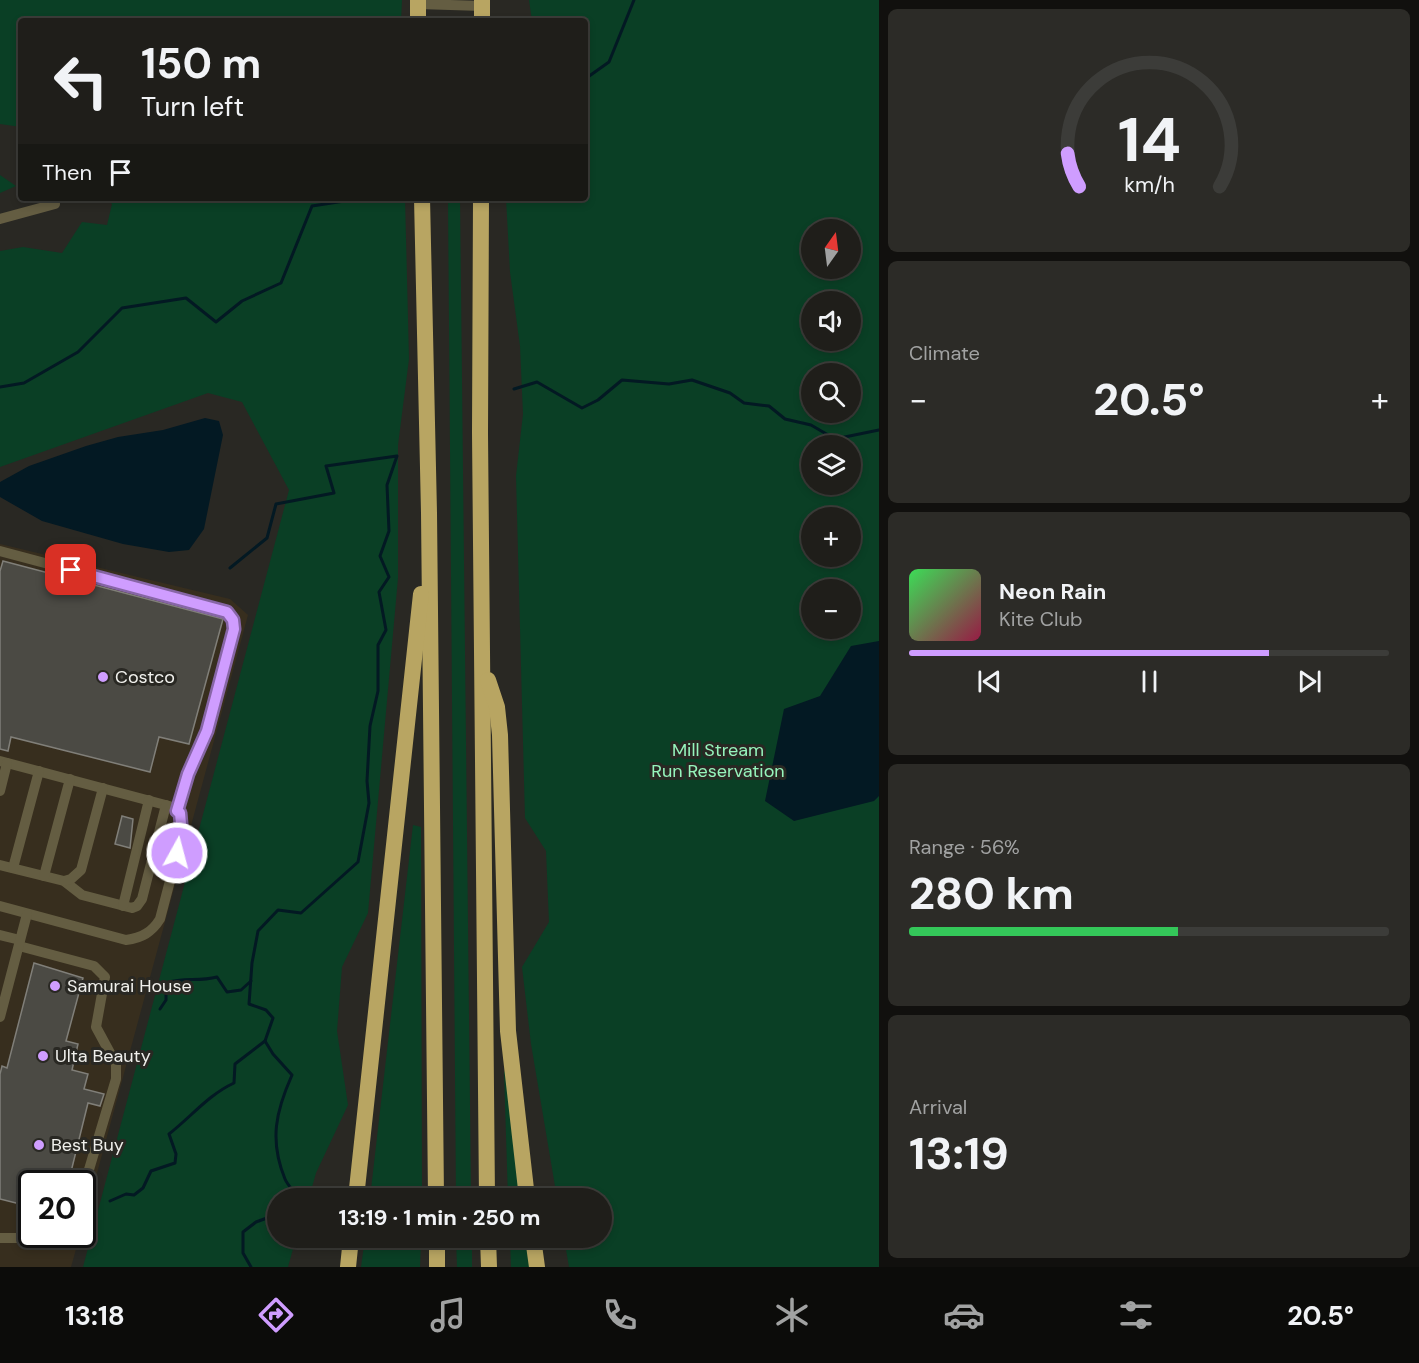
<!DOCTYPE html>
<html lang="en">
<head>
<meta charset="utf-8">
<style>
	body { margin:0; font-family:"DM Sans",sans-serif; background:#2c2b27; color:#f1f3f6; height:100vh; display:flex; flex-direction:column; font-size:22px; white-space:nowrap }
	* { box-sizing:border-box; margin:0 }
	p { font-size:20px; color:#a1a2a2 }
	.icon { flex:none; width:33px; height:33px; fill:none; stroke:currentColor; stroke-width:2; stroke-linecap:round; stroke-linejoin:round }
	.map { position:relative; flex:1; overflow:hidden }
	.details { display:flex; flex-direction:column; gap:9px; padding:9px; background:#11100e; width:540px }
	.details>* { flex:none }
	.top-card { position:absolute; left:18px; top:18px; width:570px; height:183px; border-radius:6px; box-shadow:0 3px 9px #0003,0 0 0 2px #3c3c39; background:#1f1e1a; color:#f1f3f6; overflow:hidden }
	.needle { width:39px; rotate:14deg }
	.buttons { position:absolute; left:801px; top:219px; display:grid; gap:12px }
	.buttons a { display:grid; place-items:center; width:60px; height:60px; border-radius:50%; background:#1f1e1a; box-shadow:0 3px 9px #0003,0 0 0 2px #3c3c39; font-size:30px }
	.speed { position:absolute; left:18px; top:1170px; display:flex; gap:12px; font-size:30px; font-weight:700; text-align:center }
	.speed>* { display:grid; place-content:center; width:78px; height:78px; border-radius:50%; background:#1f1e1a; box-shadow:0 3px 9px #0003,0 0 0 2px #3c3c39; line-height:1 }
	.speed .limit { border:3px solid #111; border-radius:9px; background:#fff; color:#111 }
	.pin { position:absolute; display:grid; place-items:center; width:51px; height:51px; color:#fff; margin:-26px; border-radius:12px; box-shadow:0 3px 9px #0006 }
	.me { position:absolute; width:66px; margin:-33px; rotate:7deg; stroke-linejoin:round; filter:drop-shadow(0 0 4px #0008) }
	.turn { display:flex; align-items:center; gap:21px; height:126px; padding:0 24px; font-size:27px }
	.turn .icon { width:78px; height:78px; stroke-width:2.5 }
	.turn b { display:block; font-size:42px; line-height:51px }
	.then { display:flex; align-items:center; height:57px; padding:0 24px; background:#0003; gap:12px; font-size:22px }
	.big { font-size:45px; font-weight:700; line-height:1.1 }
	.details .tile { flex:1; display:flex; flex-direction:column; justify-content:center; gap:9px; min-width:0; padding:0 21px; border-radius:9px; background:#2c2b27 }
	.details .dial { align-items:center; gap:0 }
	.dial svg { height:156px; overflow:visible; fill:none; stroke:#3c3c39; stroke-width:7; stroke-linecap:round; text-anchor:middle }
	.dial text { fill:#f1f3f6; stroke:none }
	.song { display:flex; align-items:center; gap:18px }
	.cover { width:72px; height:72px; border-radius:9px; background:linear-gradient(135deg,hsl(130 70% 55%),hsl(340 70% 35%)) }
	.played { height:6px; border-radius:3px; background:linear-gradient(90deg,#cf9dff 75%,#3c3c39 75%) }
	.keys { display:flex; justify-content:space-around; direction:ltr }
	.heat { display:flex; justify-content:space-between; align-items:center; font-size:33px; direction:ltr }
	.charge { height:9px; border-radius:4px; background:linear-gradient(90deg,#34c759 56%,#3c3c39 0) }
	.trip { position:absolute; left:267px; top:1188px; width:345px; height:60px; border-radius:30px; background:#1f1e1a; box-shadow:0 3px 9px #0003,0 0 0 2px #3c3c39; font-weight:700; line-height:60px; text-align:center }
	.dock { display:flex; height:96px; justify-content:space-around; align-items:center; background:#0c0c0a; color:#a1a2a2 }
	.dock .icon { width:42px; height:42px }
	.dock .current { color:#cf9dff }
	.dock b { font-size:27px; color:#f1f3f6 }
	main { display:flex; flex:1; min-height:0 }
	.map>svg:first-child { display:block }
	.commercial { fill:#372e1e }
	.green { fill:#0a3f25; fill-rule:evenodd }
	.water { fill:#031923 }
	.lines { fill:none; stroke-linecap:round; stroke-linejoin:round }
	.stream { stroke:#031923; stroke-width:3 }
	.building { fill:#4b4a44; stroke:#807f79; stroke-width:1.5 }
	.minor { stroke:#645d42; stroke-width:10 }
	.highway { stroke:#b8a562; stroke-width:16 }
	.route-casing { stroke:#8766a6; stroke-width:15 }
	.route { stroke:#cf9dff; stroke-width:10 }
	.poi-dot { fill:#cf9dff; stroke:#292823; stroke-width:2 }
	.labels { text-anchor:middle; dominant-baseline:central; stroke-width:6; stroke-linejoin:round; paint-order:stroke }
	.poi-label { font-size:18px; fill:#f0f0ec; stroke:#292823; text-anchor:start }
	.park-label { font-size:18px; fill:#96f4bc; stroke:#292823 }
</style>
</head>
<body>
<main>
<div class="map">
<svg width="879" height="1267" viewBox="0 0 879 1267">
	<rect width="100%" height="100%" fill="#292823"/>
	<polygon class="commercial" points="0,544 230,599 248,615 83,1225 82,1184 32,1184 32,1234 80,1235 71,1267 0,1267"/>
	<g class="green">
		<polygon points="0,0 402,0 401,21 21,21 21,127 0,124"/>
		<path d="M529,0H879V1267H569L564,1238H602V1198H557L531,1044L522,967L549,922L546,851L525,818L516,476L523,414L520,346L510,272L506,198H585V21H532ZM812,230H850V268H812ZM812,302H850V340H812ZM812,374H850V412H812ZM812,446H850V484H812ZM812,518H850V556H812ZM812,590H850V628H812Z"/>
		<polygon points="0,175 16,186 0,193"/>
		<polygon points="106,198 405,198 409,359 398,445 398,578 368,913 342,967 337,1031 348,1105 316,1173 309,1198 278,1198 278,1238 296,1238 288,1267 83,1267 289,490 242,402 208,393 0,467 0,251 23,247 62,253 82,222 107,225 112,204"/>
		<polygon points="448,198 460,198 471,1198 456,1198"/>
		<polygon points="413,825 421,827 422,1198 370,1198"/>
		<polygon points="508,1070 524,1198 508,1198 504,1072"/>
		<polygon points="365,1238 421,1238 420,1267 361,1267"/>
		<polygon points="456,1238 472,1238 472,1267 457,1267"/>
		<polygon points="510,1238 528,1238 532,1267 511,1267"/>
	</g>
	<g class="water">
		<polygon points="205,418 219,421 223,435 204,529 189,550 169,552 123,544 42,521 0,497 0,482 29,466 86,446 118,437 163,430"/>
		<polygon points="879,641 879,796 874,801 794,821 765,801 784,709 820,696 851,646"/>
	</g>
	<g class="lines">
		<g class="stream">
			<polyline points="585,79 609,62 634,0"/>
			<polyline points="0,387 24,383 78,352 122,308 186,298 216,322 242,301 281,283 312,206 364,198"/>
			<polyline points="514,389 537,382 582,408 598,400 622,380 669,384 692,380 730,393 744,403 769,406 785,419 811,425 835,439 879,430"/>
			<path d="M230,568L267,538L276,504L334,493L326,466L397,456L387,485L389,531L380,556L389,577L379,592L386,630L378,645V691L370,726L367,781L369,803L358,862L301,913L278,910L258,931L252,963L249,1004L266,1010L273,1018L265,1041L273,1054L292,1075C276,1111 269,1140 285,1179C288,1186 295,1192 298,1198"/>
			<path d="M160,1009L166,1000V983C185,977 198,982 217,977L227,992L241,990L251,981"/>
			<path d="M110,1201L126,1194L134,1195L143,1188L151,1171L175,1163L176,1154L169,1134C191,1117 208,1095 234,1083L235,1064L265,1041"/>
			<polyline points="251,1267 243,1253 243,1232 256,1222 278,1214"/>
		</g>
	</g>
	<g class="building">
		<polygon points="3,561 223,619 189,744 159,737 150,772 11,737 8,751 0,749 0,571"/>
		<polygon points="122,816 133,819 130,848 115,844"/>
		<polygon points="34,963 83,978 66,1041 78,1044 72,1070 88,1074 84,1089 104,1094 100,1106 88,1103 68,1184 32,1184 32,1207 0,1199 0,1074 2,1066 7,1068"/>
	</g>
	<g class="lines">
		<g class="minor">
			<polyline points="418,4 482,6"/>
			<polyline points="0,219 55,204"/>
			<polyline points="0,551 225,611 231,616 234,629 207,731 188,774 177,811"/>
			<path d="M0,761L173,807L180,814L182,835L160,919C152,932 142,938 126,940L0,906"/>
			<polyline points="0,791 7,763"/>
			<polyline points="0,865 64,881 82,895 132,908 137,906 142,899 166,805"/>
			<polyline points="13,868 39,771"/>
			<polyline points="44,876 70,779"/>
			<polyline points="64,881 71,879 81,870 103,788"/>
			<polyline points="123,906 149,800"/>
			<polyline points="0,935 20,940"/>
			<polyline points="19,946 94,966 105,977 96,1027 116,1064 116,1079 82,1193"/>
			<polyline points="0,1017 27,914"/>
			<polyline points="0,1238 30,1238 45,1234"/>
		</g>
		<g class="highway">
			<polyline points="418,0 418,21"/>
			<polyline points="482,21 482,0"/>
			<polyline points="422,198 429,513 436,1198"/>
			<polyline points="481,198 480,433 487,1198"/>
			<polyline points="488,680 497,707 500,735 508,1031 527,1198"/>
			<polyline points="356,1198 421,594"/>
			<polyline points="437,1238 437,1267"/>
			<polyline points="488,1238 489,1267"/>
			<polyline points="533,1238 537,1267"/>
			<polyline points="348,1267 351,1238"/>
		</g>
	</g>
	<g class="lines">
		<defs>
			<polyline id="route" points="71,570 227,612 233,620 234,629 207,731 188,774 177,811 180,813 182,835 177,853"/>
		</defs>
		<use href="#route" class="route-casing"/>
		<use href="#route" class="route"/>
	</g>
	<g class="poi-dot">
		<circle cx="103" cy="677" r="6"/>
		<circle cx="55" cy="986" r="6"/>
		<circle cx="43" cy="1056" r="6"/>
		<circle cx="39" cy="1145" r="6"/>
	</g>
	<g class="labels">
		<g class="poi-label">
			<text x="115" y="677">Costco</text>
			<text x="67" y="986">Samurai House</text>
			<text x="55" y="1056">Ulta Beauty</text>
			<text x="51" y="1145">Best Buy</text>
		</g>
		<g class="park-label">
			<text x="718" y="750">Mill Stream<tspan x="718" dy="21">Run Reservation</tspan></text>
		</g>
	</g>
</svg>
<div class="buttons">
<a><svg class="needle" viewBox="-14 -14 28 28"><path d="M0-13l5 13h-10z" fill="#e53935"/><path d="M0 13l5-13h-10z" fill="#a1a2a2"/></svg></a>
<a><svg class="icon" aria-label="sound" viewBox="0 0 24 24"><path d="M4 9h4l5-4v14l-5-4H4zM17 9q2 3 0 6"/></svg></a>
<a><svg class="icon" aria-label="search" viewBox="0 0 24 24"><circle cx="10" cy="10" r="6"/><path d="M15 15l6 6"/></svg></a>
<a><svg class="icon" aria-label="layers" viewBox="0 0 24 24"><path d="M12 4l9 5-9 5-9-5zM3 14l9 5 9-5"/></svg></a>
<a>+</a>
<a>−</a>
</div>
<div class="speed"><div class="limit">20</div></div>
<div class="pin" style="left:71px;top:570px;background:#d93025"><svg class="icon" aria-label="arrive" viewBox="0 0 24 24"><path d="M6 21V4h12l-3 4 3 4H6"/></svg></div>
<svg class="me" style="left:177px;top:853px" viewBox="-20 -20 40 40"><circle r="17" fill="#cf9dff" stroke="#fff" stroke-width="3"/><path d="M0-11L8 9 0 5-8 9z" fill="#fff"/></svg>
<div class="trip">13:19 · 1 min · 250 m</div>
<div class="top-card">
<div class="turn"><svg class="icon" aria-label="left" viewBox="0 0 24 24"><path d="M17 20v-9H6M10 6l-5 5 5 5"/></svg><div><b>150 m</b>Turn left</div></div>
<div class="then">Then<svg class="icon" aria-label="arrive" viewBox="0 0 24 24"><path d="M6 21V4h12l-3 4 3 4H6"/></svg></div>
</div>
</div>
<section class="details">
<div class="tile dial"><svg viewBox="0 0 100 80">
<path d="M14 69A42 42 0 1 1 86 69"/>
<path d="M14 69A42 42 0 0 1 8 52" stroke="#cf9dff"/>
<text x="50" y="56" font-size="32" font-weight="700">14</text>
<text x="50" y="72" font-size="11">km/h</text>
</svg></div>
<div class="tile"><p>Climate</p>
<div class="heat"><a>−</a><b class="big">20.5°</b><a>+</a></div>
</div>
<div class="tile">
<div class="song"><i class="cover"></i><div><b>Neon Rain</b><p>Kite Club</p></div></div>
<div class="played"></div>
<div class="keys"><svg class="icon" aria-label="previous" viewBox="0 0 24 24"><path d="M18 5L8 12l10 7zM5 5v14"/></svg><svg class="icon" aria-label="pause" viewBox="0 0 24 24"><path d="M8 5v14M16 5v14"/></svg><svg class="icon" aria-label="next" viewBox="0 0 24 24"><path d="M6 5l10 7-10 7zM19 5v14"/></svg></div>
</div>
<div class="tile"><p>Range · 56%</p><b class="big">280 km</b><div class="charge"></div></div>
<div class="tile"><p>Arrival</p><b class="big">13:19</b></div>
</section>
</main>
<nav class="dock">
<b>13:18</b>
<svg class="icon current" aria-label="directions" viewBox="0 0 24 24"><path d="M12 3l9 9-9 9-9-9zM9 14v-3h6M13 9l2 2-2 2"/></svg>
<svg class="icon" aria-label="music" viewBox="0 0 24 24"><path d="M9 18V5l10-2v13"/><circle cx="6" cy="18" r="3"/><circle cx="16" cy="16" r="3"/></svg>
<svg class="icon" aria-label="phone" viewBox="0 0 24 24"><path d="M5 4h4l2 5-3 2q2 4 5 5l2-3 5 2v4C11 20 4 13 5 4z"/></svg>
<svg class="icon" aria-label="climate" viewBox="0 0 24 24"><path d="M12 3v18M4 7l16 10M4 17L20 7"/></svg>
<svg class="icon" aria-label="car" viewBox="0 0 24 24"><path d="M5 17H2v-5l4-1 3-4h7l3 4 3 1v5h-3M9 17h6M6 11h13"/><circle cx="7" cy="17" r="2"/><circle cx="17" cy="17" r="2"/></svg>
<svg class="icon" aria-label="filters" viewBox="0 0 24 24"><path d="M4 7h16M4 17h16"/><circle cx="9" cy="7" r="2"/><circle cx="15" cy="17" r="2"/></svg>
<b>20.5°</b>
</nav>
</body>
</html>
